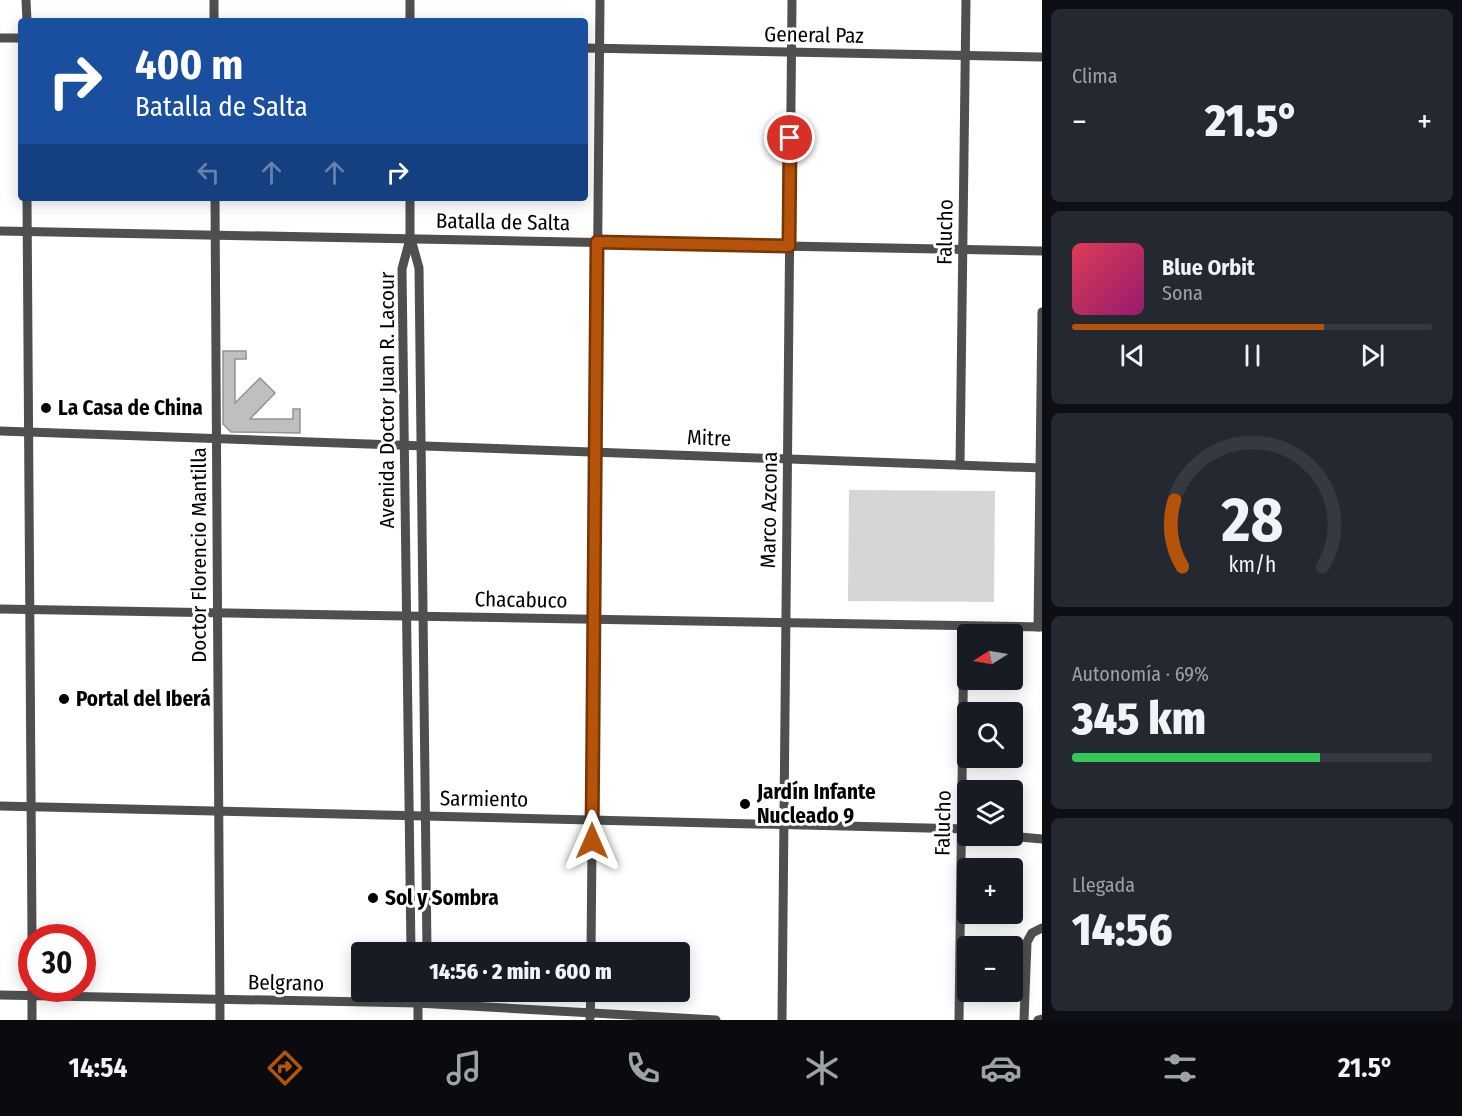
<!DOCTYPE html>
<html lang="es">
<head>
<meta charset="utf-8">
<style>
	body { margin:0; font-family:"Fira Sans Condensed",sans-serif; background:#242831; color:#f1f3f6; height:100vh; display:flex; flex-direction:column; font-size:22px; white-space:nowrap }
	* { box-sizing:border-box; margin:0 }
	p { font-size:20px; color:#9ea1a6 }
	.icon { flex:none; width:33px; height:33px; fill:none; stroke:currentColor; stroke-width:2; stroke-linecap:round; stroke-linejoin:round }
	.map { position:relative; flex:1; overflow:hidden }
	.details { display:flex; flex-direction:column; gap:9px; padding:9px; background:#0d0f14; width:420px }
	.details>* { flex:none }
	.guide { position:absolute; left:18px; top:18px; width:570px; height:183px; border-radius:6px; box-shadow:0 3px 15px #0003; background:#1a4fa0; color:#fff; overflow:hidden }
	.needle { width:39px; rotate:259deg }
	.tools { position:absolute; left:957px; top:624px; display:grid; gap:12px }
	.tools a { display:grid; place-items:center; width:66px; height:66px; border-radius:6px; background:#171b24; box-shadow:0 3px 15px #0003; font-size:30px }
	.speed { position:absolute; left:18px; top:924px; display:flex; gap:12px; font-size:30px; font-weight:700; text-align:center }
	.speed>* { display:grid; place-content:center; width:78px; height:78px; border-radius:50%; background:#171b24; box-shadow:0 3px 15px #0003; line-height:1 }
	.speed .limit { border:9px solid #d22; background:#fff; color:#111 }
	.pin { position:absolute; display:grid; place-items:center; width:51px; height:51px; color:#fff; margin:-26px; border:3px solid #fff; border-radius:50%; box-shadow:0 2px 6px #0007 }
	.me { position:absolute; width:66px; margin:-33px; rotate:0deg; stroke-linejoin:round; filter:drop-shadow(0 0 4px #0008) }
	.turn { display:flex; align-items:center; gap:21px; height:126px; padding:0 18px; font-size:27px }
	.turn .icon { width:78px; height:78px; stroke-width:2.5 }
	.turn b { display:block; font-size:42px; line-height:51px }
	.lanes { display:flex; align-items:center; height:57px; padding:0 18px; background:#0003; justify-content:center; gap:30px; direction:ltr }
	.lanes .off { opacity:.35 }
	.big { font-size:45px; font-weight:800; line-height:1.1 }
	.details .tile { flex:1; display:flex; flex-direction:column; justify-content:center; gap:9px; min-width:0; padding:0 21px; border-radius:9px; background:#242831 }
	.details .dial { align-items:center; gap:0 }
	.dial svg { height:156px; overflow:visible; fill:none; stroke:#363941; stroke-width:7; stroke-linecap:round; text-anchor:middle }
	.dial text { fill:#f1f3f6; stroke:none }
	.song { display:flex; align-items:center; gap:18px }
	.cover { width:72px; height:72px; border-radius:9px; background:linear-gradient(135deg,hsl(350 70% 55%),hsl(320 70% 35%)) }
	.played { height:6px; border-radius:3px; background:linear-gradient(90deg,#b45309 70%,#363941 70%) }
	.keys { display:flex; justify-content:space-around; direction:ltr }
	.heat { display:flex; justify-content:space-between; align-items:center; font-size:33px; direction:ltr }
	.charge { height:9px; border-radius:4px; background:linear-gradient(90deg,#34c759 69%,#363941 0) }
	.trip { position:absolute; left:351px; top:942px; width:339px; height:60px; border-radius:6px; background:#171b24; box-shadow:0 3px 15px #0003; font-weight:800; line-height:60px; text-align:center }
	.menu { display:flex; height:96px; justify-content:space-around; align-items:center; background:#090b0e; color:#9ea1a6 }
	.menu .icon { width:42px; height:42px }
	.menu .active { color:#b45309 }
	.menu b { font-size:27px; color:#f1f3f6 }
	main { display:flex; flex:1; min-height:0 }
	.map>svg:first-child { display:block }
	.green { fill:#d6d6d6 }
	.building { fill:#bfbfbf; stroke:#939393; stroke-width:1.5 }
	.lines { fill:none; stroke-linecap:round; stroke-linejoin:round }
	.minor { stroke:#4f4f4f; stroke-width:9 }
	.route-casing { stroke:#753606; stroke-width:15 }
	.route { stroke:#b45309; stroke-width:10 }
	.poi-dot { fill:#000; stroke:#fff; stroke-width:2 }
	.labels { text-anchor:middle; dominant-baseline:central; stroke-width:6; stroke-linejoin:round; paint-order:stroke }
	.street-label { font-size:21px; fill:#000; stroke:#fff }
	.poi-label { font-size:21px; font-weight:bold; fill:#000; stroke:#fff; text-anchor:start }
</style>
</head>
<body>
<main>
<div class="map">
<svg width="1042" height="1020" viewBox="0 0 1042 1020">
	<rect width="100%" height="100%" fill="#fff"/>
	<polygon class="green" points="849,490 995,491 994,602 848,601"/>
	<polygon class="building" points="223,351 246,351 246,359 235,359 235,403 260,378 275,393 250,419 293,419 293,409 300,409 300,433 231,432 223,424"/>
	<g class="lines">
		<g class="minor">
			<polyline points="26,0 27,21"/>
			<polyline points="214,0 214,21"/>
			<polyline points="410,0 410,21"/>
			<polyline points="0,38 21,38"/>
			<polyline points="585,48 1042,57"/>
			<polyline points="27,198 32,938"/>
			<polyline points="215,198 220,1020"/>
			<polyline points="410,198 410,239 402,269 411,952"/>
			<polyline points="0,231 1042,251"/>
			<polyline points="411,239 419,268 427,952"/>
			<polyline points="0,431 1042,468"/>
			<polyline points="960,465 966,0"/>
			<polyline points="0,609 1042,627"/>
			<polyline points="1038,627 1042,312"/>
			<polyline points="0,806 968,829"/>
			<polyline points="1009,836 1042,839"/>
			<polyline points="591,952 600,0"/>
			<polyline points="32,988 32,1020"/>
			<polyline points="411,992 418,1003"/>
			<polyline points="0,995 418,1003 716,1020"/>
			<polyline points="418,1003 427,992"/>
			<polyline points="590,1018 591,992"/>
			<polyline points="418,1020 418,1003"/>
			<polyline points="782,1020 792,0"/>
			<polyline points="959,1020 964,626"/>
			<polyline points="1024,1020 1027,942 1032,933 1042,928"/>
			<polyline points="1038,1020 1042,1019"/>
		</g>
	</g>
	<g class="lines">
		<defs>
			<polyline id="route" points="592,841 597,242 789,246 790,138"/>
		</defs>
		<use href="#route" class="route-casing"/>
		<use href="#route" class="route"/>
	</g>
	<g class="poi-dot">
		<circle cx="46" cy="408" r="6"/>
		<circle cx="64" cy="699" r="6"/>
		<circle cx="745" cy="804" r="6"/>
		<circle cx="373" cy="898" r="6"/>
	</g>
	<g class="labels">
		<g class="street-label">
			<text transform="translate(814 35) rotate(1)">General Paz</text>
			<text transform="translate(503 222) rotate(1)">Batalla de Salta</text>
			<text transform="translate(945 232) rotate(-89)">Falucho</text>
			<text transform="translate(387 400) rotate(-90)">Avenida Doctor Juan R. Lacour</text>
			<text transform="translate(709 438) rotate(2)">Mitre</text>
			<text transform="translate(769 510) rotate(-89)">Marco Azcona</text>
			<text transform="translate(199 555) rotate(-90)">Doctor Florencio Mantilla</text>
			<text transform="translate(521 600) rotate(1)">Chacabuco</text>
			<text transform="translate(484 799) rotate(1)">Sarmiento</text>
			<text transform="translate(943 823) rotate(-89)">Falucho</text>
			<text transform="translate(286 983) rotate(1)">Belgrano</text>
		</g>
		<g class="poi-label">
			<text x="58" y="408">La Casa de China</text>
			<text x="76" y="699">Portal del Iberá</text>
			<text x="757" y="792">Jardín Infante<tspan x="757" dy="24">Nucleado 9</tspan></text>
			<text x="385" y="898">Sol y Sombra</text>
		</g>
	</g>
</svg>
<div class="tools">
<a><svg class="needle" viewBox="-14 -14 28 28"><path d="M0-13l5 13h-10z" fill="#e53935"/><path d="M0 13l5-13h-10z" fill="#9ea1a6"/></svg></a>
<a><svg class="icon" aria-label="search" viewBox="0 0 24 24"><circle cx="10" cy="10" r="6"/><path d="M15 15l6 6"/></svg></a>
<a><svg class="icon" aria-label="layers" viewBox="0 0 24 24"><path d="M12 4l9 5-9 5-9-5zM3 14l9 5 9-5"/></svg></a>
<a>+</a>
<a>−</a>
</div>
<div class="speed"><div class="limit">30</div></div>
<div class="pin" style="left:790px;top:138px;background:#d93025"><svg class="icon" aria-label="arrive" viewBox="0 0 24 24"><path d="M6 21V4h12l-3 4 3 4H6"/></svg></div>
<svg class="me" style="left:592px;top:841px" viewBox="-20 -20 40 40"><path d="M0-17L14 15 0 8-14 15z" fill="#b45309" stroke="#fff" stroke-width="4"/></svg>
<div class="trip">14:56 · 2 min · 600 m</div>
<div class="guide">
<div class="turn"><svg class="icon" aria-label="right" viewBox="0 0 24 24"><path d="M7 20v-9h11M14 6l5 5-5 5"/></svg><div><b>400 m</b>Batalla de Salta</div></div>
<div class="lanes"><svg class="icon off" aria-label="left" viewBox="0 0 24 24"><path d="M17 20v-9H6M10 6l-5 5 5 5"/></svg><svg class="icon off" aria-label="ahead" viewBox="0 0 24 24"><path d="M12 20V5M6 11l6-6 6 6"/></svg><svg class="icon off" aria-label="ahead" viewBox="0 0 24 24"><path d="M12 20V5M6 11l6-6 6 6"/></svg><svg class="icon" aria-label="right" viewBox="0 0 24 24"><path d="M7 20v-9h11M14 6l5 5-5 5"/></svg></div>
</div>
</div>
<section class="details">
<div class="tile"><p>Clima</p>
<div class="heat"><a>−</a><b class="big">21.5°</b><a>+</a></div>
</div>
<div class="tile">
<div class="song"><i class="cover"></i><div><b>Blue Orbit</b><p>Sona</p></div></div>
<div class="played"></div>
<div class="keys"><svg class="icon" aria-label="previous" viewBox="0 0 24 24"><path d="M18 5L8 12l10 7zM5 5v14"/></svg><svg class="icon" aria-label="pause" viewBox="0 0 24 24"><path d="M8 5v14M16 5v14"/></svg><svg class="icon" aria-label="next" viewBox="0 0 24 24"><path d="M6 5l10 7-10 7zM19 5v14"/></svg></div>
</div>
<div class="tile dial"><svg viewBox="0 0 100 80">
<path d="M14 69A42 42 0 1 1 86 69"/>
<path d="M14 69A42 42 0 0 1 10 35" stroke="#b45309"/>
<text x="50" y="56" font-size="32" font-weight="700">28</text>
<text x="50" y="72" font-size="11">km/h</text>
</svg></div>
<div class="tile"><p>Autonomía · 69%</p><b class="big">345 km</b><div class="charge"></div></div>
<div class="tile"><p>Llegada</p><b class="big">14:56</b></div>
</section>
</main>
<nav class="menu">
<b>14:54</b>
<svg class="icon active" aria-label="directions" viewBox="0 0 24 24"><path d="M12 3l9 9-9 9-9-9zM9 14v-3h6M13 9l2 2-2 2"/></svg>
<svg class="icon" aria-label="music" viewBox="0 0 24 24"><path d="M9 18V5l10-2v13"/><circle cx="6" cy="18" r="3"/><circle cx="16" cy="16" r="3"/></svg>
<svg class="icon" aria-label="phone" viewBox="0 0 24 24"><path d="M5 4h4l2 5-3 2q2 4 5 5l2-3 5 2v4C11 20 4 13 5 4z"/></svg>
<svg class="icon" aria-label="climate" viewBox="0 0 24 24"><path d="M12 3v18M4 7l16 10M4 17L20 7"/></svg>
<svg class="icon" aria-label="car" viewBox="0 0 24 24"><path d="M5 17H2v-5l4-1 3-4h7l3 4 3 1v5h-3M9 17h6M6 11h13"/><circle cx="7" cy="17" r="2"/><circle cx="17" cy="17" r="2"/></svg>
<svg class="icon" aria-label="filters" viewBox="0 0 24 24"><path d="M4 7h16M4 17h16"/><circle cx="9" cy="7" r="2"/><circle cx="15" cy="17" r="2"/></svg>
<b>21.5°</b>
</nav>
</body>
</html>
